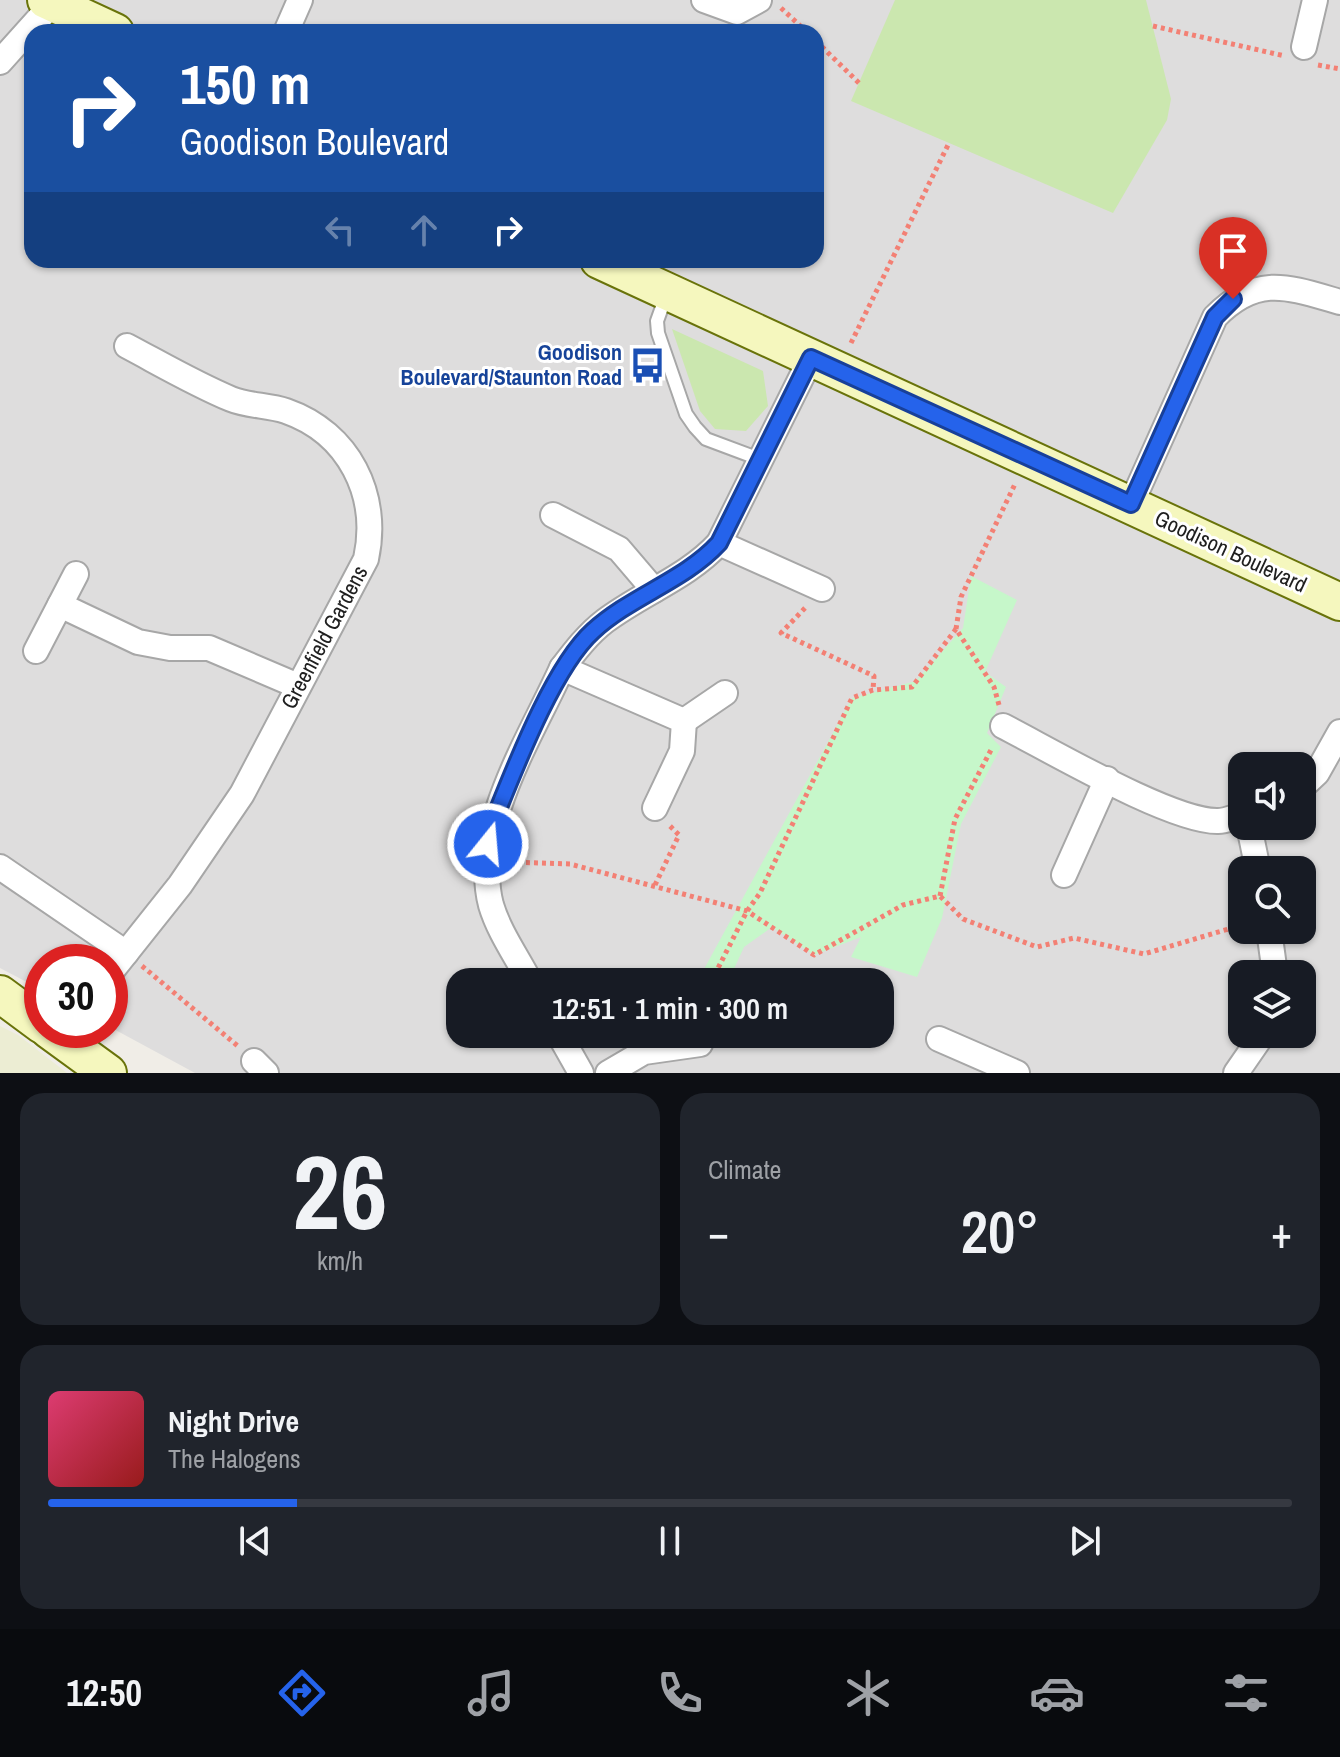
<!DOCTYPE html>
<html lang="en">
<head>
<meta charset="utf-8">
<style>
	body { margin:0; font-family:"Archivo Narrow",sans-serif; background:#20242c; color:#f1f3f6; height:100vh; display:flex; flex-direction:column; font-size:30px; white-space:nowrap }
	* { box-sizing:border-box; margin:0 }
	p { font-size:26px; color:#9ea1a6 }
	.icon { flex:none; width:44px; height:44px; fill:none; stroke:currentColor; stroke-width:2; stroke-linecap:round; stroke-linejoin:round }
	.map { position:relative; height:1073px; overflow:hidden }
	.drawer { display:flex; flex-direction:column; gap:20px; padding:20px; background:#0d0f14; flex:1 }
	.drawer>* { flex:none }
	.top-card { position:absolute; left:24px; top:24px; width:800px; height:244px; border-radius:24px; box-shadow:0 2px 6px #0004; background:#1a4fa0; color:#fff; overflow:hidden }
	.controls { position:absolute; left:1228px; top:752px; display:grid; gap:16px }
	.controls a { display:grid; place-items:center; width:88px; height:88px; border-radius:16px; background:#171b24; box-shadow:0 2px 6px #0004; font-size:40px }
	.speed { position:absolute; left:24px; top:944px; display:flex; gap:16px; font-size:40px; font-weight:700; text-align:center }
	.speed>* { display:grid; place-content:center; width:104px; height:104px; border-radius:50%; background:#171b24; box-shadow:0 2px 6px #0004; line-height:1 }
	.speed .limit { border:12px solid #d22; background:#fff; color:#111 }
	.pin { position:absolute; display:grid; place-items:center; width:68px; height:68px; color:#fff; margin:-82px -34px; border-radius:50% 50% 50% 0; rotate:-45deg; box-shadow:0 0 8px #0007 }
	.pin .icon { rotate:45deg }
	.me { position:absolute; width:88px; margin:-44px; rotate:17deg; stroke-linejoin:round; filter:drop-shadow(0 0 6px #0008) }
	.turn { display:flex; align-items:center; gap:28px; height:168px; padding:0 24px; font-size:36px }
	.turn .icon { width:104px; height:104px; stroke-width:2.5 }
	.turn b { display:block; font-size:56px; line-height:68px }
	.lanes { display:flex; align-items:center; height:76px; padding:0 24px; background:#0003; justify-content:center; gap:40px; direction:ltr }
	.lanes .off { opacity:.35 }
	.big { font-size:60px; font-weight:600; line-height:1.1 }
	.drawer .tile { flex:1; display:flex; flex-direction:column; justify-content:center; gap:12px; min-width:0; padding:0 28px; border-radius:24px; background:#20242c }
	.drawer .dial { align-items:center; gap:0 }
	.dial b { font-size:104px; line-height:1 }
	.song { display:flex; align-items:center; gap:24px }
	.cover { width:96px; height:96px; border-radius:12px; background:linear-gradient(135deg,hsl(340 70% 55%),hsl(0 70% 35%)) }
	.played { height:8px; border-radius:4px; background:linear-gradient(90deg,#2563eb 20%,#363941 20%) }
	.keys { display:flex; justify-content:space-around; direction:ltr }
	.heat { display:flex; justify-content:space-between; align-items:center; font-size:44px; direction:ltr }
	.drawer .tiles { flex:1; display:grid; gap:20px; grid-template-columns:1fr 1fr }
	.tile:last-child { grid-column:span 2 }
	.trip { position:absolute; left:446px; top:968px; width:448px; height:80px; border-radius:24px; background:#171b24; box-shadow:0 2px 6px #0004; font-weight:600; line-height:80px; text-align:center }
	.tabs { display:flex; height:128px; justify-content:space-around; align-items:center; background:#090b0e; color:#9ea1a6 }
	.tabs .icon { width:56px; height:56px }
	.tabs .current { color:#2563eb }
	.tabs b { font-size:36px; color:#f1f3f6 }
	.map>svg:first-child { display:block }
	.residential { fill:#dedddd; fill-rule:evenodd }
	.farmland { fill:#ecedd3 }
	.grass { fill:#cbe7af }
	.park { fill:#c6f7ca }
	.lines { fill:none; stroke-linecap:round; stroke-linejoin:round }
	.lane-casing { stroke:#a7a7a7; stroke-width:16 }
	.street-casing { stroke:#a7a7a7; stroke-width:28 }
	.secondary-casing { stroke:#69730a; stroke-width:40 }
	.path { stroke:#f38074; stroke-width:5; stroke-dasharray:4 4; stroke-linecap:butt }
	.lane { stroke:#fff; stroke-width:12 }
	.street { stroke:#fff; stroke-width:24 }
	.secondary { stroke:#f5f7be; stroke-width:36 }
	.route-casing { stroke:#184099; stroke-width:20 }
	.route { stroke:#2563eb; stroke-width:14 }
	.labels { text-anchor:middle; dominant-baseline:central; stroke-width:6; stroke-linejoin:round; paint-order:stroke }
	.transit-label { font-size:22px; font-weight:bold; fill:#164399; stroke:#fff; text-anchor:end }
	.street-label { font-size:22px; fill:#202020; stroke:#fff }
</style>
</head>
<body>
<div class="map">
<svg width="1340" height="1073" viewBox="0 0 1340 1073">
	<rect width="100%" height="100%" fill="#f0ede7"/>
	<path class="residential" d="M0,0H1340V1073H195L110,1027V962H42V990L0,968ZM32,32H816V260H32ZM1242,766H1302V826H1242ZM1242,870H1302V930H1242ZM1242,974H1302V1034H1242ZM460,982H880V1034H460Z"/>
	<polygon class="farmland" points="0,1026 18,1035 67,1073 0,1073"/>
	<g class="grass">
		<polygon points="895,0 1146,0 1171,99 1167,120 1113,213 851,101"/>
		<polygon points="672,329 763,371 768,406 746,431 715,429 700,411"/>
	</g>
	<polygon class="park" points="971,576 1017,600 985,672 1006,687 987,733 1001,747 961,824 942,918 917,977 851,957 861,937 814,955 772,927 744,947 728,982 697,982 852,698 916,681 963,628"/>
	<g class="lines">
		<defs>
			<polyline id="lane" points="666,296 657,321 658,333 686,414 695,427 706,439 762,460"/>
			<g id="street">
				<polyline points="704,0 737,12 759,0"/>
				<polyline points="286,32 300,0"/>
				<polyline points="1304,47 1315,0"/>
				<polyline points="0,62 52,4"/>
				<path d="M1131,504L1215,317C1257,274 1288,287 1340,302"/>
				<polyline points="553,515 619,549 654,590"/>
				<polyline points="719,543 822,589"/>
				<polyline points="60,605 138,642 170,648 209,648 298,686"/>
				<polyline points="36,651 76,574"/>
				<polyline points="562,668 684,721 682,751 655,808"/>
				<polyline points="684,721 725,693"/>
				<path d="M1003,726C1050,750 1172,822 1218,821C1226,821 1234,817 1242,815"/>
				<polyline points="1302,787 1317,773 1340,732"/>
				<polyline points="1249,826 1258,870"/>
				<polyline points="0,867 126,953"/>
				<polyline points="1064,875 1107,779"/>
				<polyline points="1269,930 1275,974"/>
				<path d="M110,973L180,885L242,794L366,559C380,495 349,433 286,411C268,405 248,406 231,399C195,384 161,364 127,346"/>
				<path d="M530,982C517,957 499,932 491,905C471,828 531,737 562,668C575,651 588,634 605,621C642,593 688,577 719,543L811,358"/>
				<polyline points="559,1034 581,1073"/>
				<polyline points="939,1039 1017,1073"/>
				<polyline points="254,1061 266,1073"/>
				<polyline points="608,1073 644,1052 700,1044"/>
				<polyline points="1236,1073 1263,1034"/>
			</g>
			<g id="secondary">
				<polyline points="46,0 115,32"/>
				<polyline points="599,260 1340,602"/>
				<polyline points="0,994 42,1025"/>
				<polyline points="49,1030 108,1073"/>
			</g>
		</defs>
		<use href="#lane" class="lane-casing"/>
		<use href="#street" class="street-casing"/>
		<use href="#secondary" class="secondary-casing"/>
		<g class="path">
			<polyline points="781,8 807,32"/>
			<polyline points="1153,26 1285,56"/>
			<polyline points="816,41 859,83"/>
			<polyline points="1318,65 1340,69"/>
			<polyline points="851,343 949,143"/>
			<polyline points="805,608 781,633 874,676 873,690"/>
			<polyline points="999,705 994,687 956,629 961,597 1015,484"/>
			<polyline points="510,862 570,864 747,911 814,955 903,905 940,896 963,919 1037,947 1074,938 1144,954 1242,925"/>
			<polyline points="655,885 679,835 670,826"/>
			<polyline points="940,896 955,819 992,748"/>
			<polyline points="142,966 239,1047"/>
			<polyline points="711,982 747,911 760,893 852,698 873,690 912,687 956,629"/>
		</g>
		<use href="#lane" class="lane"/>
		<use href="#street" class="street"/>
		<use href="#secondary" class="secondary"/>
	</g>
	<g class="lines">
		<defs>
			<path id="route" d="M488,844L491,827C513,773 552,668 593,631C631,596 684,581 719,543L811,358L1131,504L1215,317L1233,299"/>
		</defs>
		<use href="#route" class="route-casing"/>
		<use href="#route" class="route"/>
	</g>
	<defs>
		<symbol id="bus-bare" viewBox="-9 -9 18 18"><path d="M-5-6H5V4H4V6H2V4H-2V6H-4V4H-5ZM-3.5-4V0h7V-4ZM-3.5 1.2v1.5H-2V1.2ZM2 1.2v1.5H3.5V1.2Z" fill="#1a4fb4" stroke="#fff" stroke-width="2.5" paint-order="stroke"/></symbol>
	</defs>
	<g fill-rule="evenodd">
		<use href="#bus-bare" x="622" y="340" width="51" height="51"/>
	</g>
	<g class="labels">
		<g class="transit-label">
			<text x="622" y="352">Goodison<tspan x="622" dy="25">Boulevard/Staunton Road</tspan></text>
		</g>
		<g class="street-label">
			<text transform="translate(1231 551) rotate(25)">Goodison Boulevard</text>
			<text transform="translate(324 637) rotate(-62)">Greenfield Gardens</text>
		</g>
	</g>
</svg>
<div class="controls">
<a><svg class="icon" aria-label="sound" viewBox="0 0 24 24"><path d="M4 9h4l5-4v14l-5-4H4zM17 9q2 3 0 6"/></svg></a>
<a><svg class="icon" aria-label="search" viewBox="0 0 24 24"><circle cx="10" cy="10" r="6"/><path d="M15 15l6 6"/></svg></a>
<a><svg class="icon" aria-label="layers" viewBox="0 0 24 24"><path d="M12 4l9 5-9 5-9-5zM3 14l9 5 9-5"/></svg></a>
</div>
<div class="speed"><div class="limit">30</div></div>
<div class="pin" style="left:1233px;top:299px;background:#d93025"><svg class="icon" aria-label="arrive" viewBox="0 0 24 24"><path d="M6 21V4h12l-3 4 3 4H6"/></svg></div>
<svg class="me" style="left:488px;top:844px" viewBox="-20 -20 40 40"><circle r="17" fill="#2563eb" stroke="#fff" stroke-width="3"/><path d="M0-11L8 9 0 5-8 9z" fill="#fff"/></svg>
<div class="trip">12:51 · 1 min · 300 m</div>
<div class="top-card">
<div class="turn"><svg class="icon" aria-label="right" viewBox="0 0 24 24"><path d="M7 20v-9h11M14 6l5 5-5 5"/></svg><div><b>150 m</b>Goodison Boulevard</div></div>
<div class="lanes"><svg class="icon off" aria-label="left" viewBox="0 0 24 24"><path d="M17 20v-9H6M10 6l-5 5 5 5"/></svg><svg class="icon off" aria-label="ahead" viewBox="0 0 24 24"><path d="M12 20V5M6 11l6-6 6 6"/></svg><svg class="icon" aria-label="right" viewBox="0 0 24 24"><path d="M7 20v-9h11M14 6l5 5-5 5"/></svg></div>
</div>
</div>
<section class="drawer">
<div class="tiles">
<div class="tile dial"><b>26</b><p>km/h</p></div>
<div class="tile"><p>Climate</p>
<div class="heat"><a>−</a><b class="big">20°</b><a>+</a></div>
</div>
<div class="tile">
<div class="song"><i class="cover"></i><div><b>Night Drive</b><p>The Halogens</p></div></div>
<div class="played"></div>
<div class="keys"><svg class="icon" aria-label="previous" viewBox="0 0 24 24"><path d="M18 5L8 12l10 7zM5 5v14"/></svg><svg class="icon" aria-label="pause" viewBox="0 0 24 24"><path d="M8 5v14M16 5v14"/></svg><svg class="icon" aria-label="next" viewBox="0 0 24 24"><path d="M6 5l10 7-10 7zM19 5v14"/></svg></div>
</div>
</div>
</section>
<nav class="tabs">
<b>12:50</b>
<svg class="icon current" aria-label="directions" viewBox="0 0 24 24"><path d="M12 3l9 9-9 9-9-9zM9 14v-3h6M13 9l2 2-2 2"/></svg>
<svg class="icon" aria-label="music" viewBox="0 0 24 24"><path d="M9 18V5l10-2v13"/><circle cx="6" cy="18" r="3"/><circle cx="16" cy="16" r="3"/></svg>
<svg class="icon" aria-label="phone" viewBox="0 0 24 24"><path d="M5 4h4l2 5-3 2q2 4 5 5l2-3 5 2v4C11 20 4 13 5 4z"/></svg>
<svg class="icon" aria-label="climate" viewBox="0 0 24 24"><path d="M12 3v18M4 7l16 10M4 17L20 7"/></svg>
<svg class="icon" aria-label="car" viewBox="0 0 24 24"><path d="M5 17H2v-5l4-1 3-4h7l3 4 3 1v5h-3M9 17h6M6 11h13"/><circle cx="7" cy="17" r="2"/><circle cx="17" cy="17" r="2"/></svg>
<svg class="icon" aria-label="filters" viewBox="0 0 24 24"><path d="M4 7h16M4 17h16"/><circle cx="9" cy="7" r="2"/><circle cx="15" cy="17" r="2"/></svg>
</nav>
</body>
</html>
